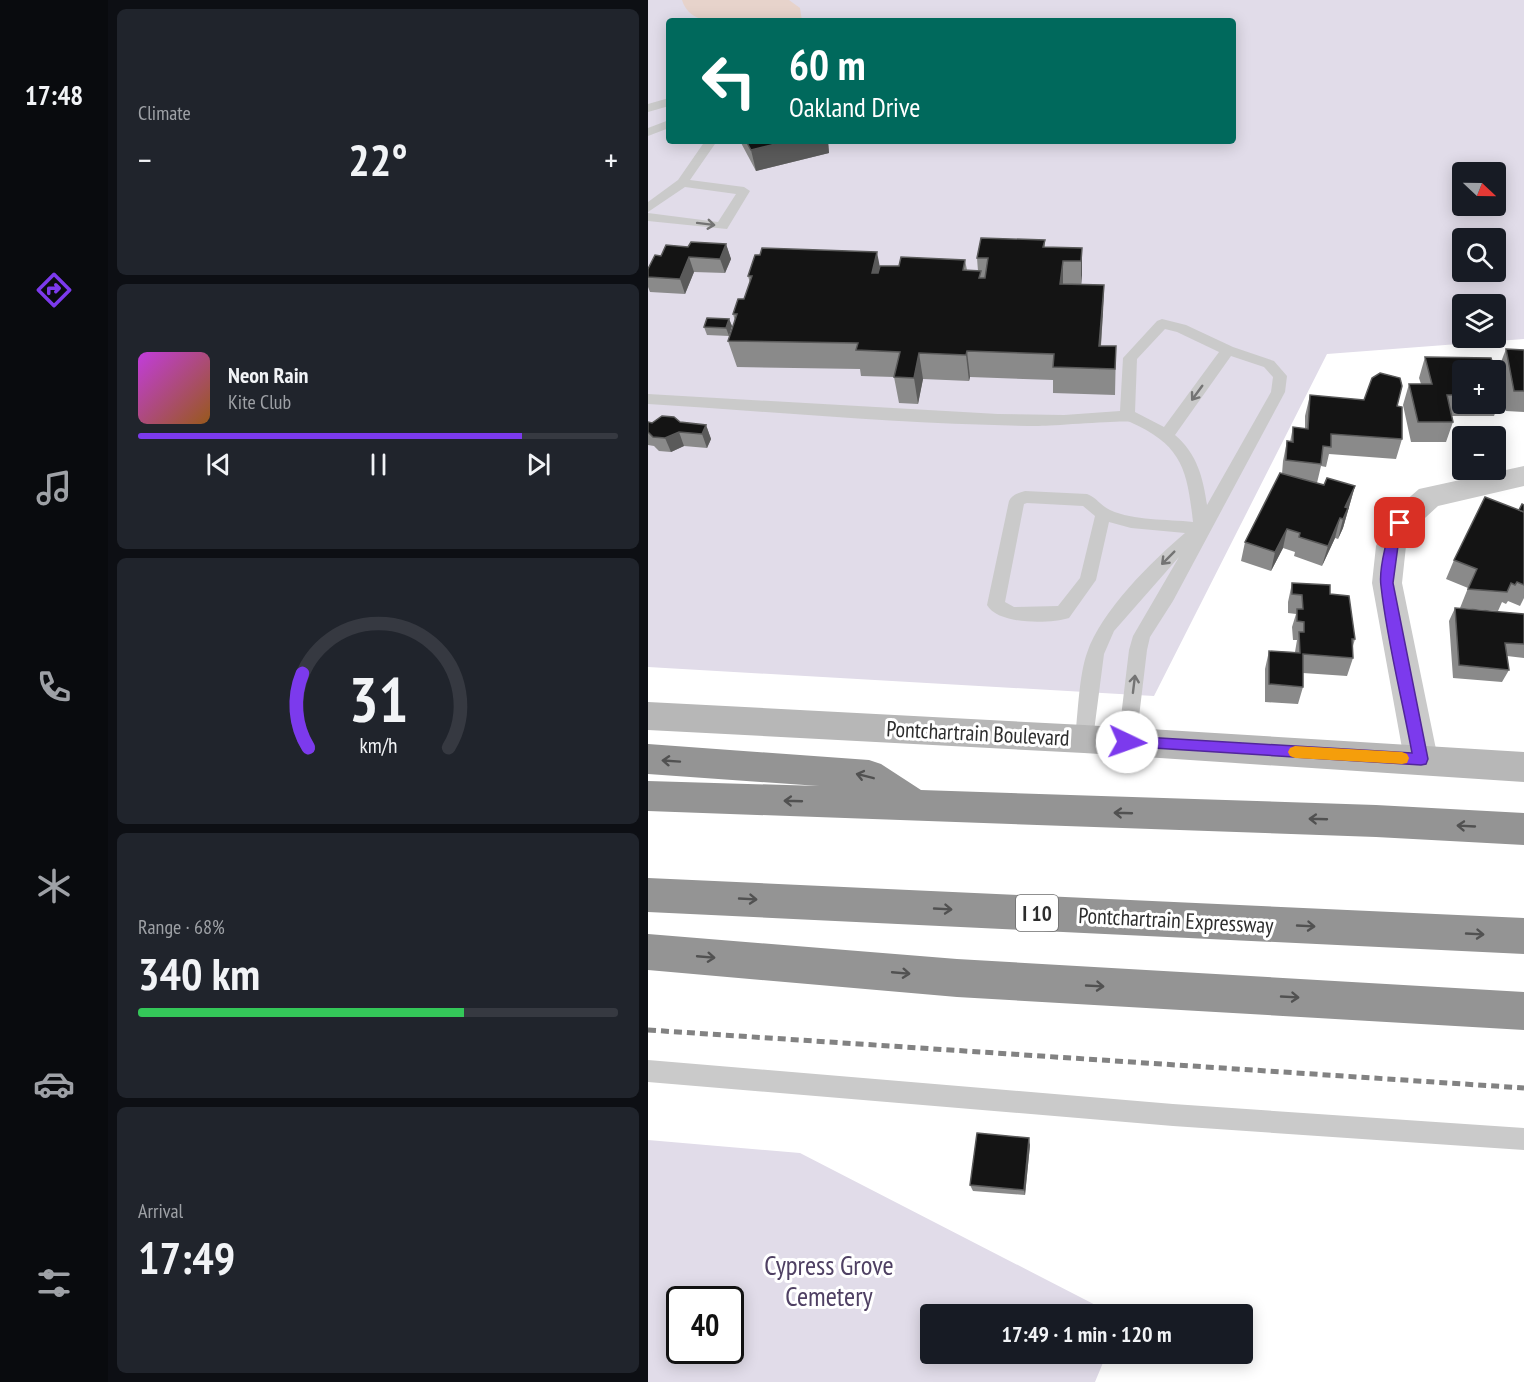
<!DOCTYPE html>
<html lang="en">
<head>
<meta charset="utf-8">
<style>
	body { margin:0; font-family:"PT Sans Narrow",sans-serif; background:#20242c; color:#f1f3f6; height:100vh; display:flex; flex-direction:column; font-size:22px; white-space:nowrap }
	* { box-sizing:border-box; margin:0 }
	p { font-size:20px; color:#9ea1a6 }
	.icon { flex:none; width:33px; height:33px; fill:none; stroke:currentColor; stroke-width:2; stroke-linecap:round; stroke-linejoin:round }
	.map { position:relative; flex:1; overflow:hidden }
	.panel { display:flex; flex-direction:column; gap:9px; padding:9px; background:#0d0f14; width:540px }
	.panel>* { flex:none }
	.hud { position:absolute; left:18px; top:18px; width:570px; height:126px; border-radius:6px; box-shadow:0 3px 15px #0003; background:#00695c; color:#fff; overflow:hidden }
	.needle { width:39px; rotate:112deg }
	.tools { position:absolute; left:804px; top:162px; display:grid; gap:12px }
	.tools a { display:grid; place-items:center; width:54px; height:54px; border-radius:6px; background:#171b24; box-shadow:0 3px 15px #0003; font-size:30px }
	.speed { position:absolute; left:18px; top:1286px; display:flex; gap:12px; font-size:30px; font-weight:700; text-align:center }
	.speed>* { display:grid; place-content:center; width:78px; height:78px; border-radius:50%; background:#171b24; box-shadow:0 3px 15px #0003; line-height:1 }
	.speed .limit { border:3px solid #111; border-radius:9px; background:#fff; color:#111 }
	.pin { position:absolute; display:grid; place-items:center; width:51px; height:51px; color:#fff; margin:-26px; border-radius:12px; box-shadow:0 3px 9px #0006 }
	.me { position:absolute; width:66px; margin:-33px; rotate:93deg; stroke-linejoin:round; filter:drop-shadow(0 0 4px #0008) }
	.turn { display:flex; align-items:center; gap:21px; height:126px; padding:0 24px; font-size:27px }
	.turn .icon { width:78px; height:78px; stroke-width:2.5 }
	.turn b { display:block; font-size:42px; line-height:51px }
	.big { font-size:45px; font-weight:800; line-height:1.1 }
	.panel .card { flex:1; display:flex; flex-direction:column; justify-content:center; gap:9px; min-width:0; padding:0 21px; border-radius:9px; background:#20242c }
	.panel .dial { align-items:center; gap:0 }
	.dial svg { height:156px; overflow:visible; fill:none; stroke:#363941; stroke-width:7; stroke-linecap:round; text-anchor:middle }
	.dial text { fill:#f1f3f6; stroke:none }
	.song { display:flex; align-items:center; gap:18px }
	.cover { width:72px; height:72px; border-radius:9px; background:linear-gradient(135deg,hsl(290 70% 55%),hsl(30 70% 35%)) }
	.played { height:6px; border-radius:3px; background:linear-gradient(90deg,#7c3aed 80%,#363941 80%) }
	.keys { display:flex; justify-content:space-around; direction:ltr }
	.heat { display:flex; justify-content:space-between; align-items:center; font-size:33px; direction:ltr }
	.charge { height:9px; border-radius:4px; background:linear-gradient(90deg,#34c759 68%,#363941 0) }
	.trip { position:absolute; left:272px; top:1304px; width:333px; height:60px; border-radius:6px; background:#171b24; box-shadow:0 3px 15px #0003; font-weight:800; line-height:60px; text-align:center }
	main { display:flex; flex:1; min-height:0 }
	.tabs { display:flex; flex-direction:column; width:108px; justify-content:space-around; align-items:center; background:#090b0e; color:#9ea1a6 }
	.tabs .icon { width:42px; height:42px }
	.tabs .selected { color:#7c3aed }
	.tabs b { font-size:27px; color:#f1f3f6 }
	.map>svg:first-child { display:block }
	.green { fill:#e1dce9; fill-rule:evenodd }
	.water { fill:#e7d3cb }
	.lines { fill:none; stroke-linecap:round; stroke-linejoin:round }
	.lane { fill:#cacaca; fill-rule:evenodd }
	.street { fill:#cacaca; fill-rule:evenodd }
	.secondary { fill:#b7b7b7; fill-rule:evenodd }
	.highway { fill:#949494; fill-rule:evenodd }
	.rail { stroke:#828282; stroke-width:5; stroke-dasharray:8 5; stroke-linecap:butt }
	.wall { fill:#8a8a8a }
	.shaded-wall { fill:#5a5a5a }
	.building { fill:#141414; stroke:#5a5a5a; stroke-width:1.5 }
	.oneway { stroke:#747474 }
	.oneway2 { stroke:#515151 }
	.route { fill:#7c3aed; stroke:#51269a; stroke-width:1.5 }
	.slow { fill:#f59e0b }
	.labels { text-anchor:middle; dominant-baseline:central; stroke-width:6; stroke-linejoin:round; paint-order:stroke }
	.shield { fill:#fff; stroke:#6c6c6c; stroke-width:1.5 }
	.shield-label { font-size:21px; font-weight:bold; fill:#2d2d2d }
	.street-label { font-size:22px; fill:#2d2d2d; stroke:#fff }
	.near-park-label { font-size:27px; fill:#4f4063; stroke:#fff }
</style>
</head>
<body>
<main>
<nav class="tabs">
<b>17:48</b>
<svg class="icon selected" aria-label="directions" viewBox="0 0 24 24"><path d="M12 3l9 9-9 9-9-9zM9 14v-3h6M13 9l2 2-2 2"/></svg>
<svg class="icon" aria-label="music" viewBox="0 0 24 24"><path d="M9 18V5l10-2v13"/><circle cx="6" cy="18" r="3"/><circle cx="16" cy="16" r="3"/></svg>
<svg class="icon" aria-label="phone" viewBox="0 0 24 24"><path d="M5 4h4l2 5-3 2q2 4 5 5l2-3 5 2v4C11 20 4 13 5 4z"/></svg>
<svg class="icon" aria-label="climate" viewBox="0 0 24 24"><path d="M12 3v18M4 7l16 10M4 17L20 7"/></svg>
<svg class="icon" aria-label="car" viewBox="0 0 24 24"><path d="M5 17H2v-5l4-1 3-4h7l3 4 3 1v5h-3M9 17h6M6 11h13"/><circle cx="7" cy="17" r="2"/><circle cx="17" cy="17" r="2"/></svg>
<svg class="icon" aria-label="filters" viewBox="0 0 24 24"><path d="M4 7h16M4 17h16"/><circle cx="9" cy="7" r="2"/><circle cx="15" cy="17" r="2"/></svg>
</nav>
<section class="panel">
<div class="card"><p>Climate</p>
<div class="heat"><a>−</a><b class="big">22°</b><a>+</a></div>
</div>
<div class="card">
<div class="song"><i class="cover"></i><div><b>Neon Rain</b><p>Kite Club</p></div></div>
<div class="played"></div>
<div class="keys"><svg class="icon" aria-label="previous" viewBox="0 0 24 24"><path d="M18 5L8 12l10 7zM5 5v14"/></svg><svg class="icon" aria-label="pause" viewBox="0 0 24 24"><path d="M8 5v14M16 5v14"/></svg><svg class="icon" aria-label="next" viewBox="0 0 24 24"><path d="M6 5l10 7-10 7zM19 5v14"/></svg></div>
</div>
<div class="card dial"><svg viewBox="0 0 100 80">
<path d="M14 69A42 42 0 1 1 86 69"/>
<path d="M14 69A42 42 0 0 1 11 31" stroke="#7c3aed"/>
<text x="50" y="56" font-size="32" font-weight="700">31</text>
<text x="50" y="72" font-size="11">km/h</text>
</svg></div>
<div class="card"><p>Range · 68%</p><b class="big">340 km</b><div class="charge"></div></div>
<div class="card"><p>Arrival</p><b class="big">17:49</b></div>
</section>
<div class="map">
<svg width="876" height="1382" viewBox="0 0 876 1382">
	<rect width="100%" height="100%" fill="#fff"/>
	<g class="green">
		<path d="M0,0H876V339L679,354L506,696L0,667ZM21,21H585V141H21ZM814,172H848V206H814ZM814,238H848V272H814ZM814,304H848V338H814Z"/>
		<path d="M0,1140L152,1153L465,1314H282V1353H459L447,1382H0ZM32,1299H82V1350H32Z"/>
	</g>
	<path class="water" d="M34,0H141L152,8L154,21H60C47,18 38,13 34,0Z"/>
	<g class="lines">
		<g class="lane">
			<polygon points="21,98 21,106 0,112 0,104"/>
			<polygon points="21,120 21,128 0,136 0,128"/>
			<polygon points="57,141 69,141 42,180 96,187 102,191 79,229 0,221 0,213 70,222 88,194 37,187 0,212 0,202 30,180"/>
			<path d="M514,319L538,325L585,347L626,361L639,376L637,392L525,601L502,637L499,650L488,742L486,748L479,750L472,748L470,742L481,650L485,636L531,557L466,631L456,654L445,739L443,745L436,747L429,745L427,739C430,714 431,675 439,653C453,611 504,561 537,533L483,528L461,522L448,580L421,618C402,624 350,625 339,605L361,501C364,495 370,493 377,491L439,494C448,497 453,506 462,510C486,521 519,519 545,522C539,469 534,445 482,422C476,420 406,426 391,426C261,425 130,412 0,404V394L350,414L416,415L472,411L475,358L509,321ZM517,329L529,332L571,352L516,427L487,412L489,359ZM583,356L616,367L625,377L623,392L559,505C555,477 549,454 527,435ZM379,503L435,506L447,516L432,578L410,606L366,607L357,602L376,504Z"/>
			<polygon points="0,1060 525,1104 876,1128 876,1150 525,1126 0,1082"/>
		</g>
		<polygon class="street" points="876,466 876,486 790,506 765,529 758,546 754,583 790,759 785,769 773,774 761,769 756,759 724,583 728,546 737,523 741,515 771,489"/>
		<polygon class="secondary" points="0,702 436,725 876,752 876,782 436,753 0,730"/>
		<g class="highway">
			<polygon points="0,744 221,760 233,764 273,790 728,805 876,813 876,845 728,837 0,811 0,781 171,786 0,774"/>
			<polygon points="0,878 876,918 876,954 0,912"/>
			<polygon points="0,934 309,959 876,992 876,1030 309,997 0,970"/>
		</g>
		<polyline class="rail" points="0,1030 876,1088"/>
	</g>
	<g class="wall">
		<polygon points="92,141 180,141 181,153 108,171"/>
		<polygon points="397,240 397,247 434,248 433,285 456,285 455,312 453,346 468,346 467,395 405,393 405,380 322,377 321,381 275,379 270,404 251,403 246,377 213,376 212,369 89,367 80,341 87,321 85,314 96,299 102,283 100,276 232,266 251,266 317,260 319,270 330,271 329,258"/>
		<polygon points="78,244 83,259 77,273 46,272 37,294 2,292 0,287 0,269 13,256 40,247"/>
		<polygon points="81,319 84,326 81,336 59,335 56,327"/>
		<polygon points="858,349 876,350 876,412 858,411 850,370"/>
		<polygon points="777,357 814,370 814,404 848,404 848,372 854,395 846,416 804,416 805,422 798,442 763,442 755,405 761,384 773,384 771,378"/>
		<polygon points="662,395 749,406 754,439 748,459 681,454 678,467 673,466 669,483 676,485 707,486 695,528 690,539 687,538 674,566 646,556 647,552 635,548 623,571 593,561 597,542 634,474 635,461 639,441 642,442 645,427 657,429 657,416"/>
		<polygon points="0,422 32,422 58,425 63,439 59,448 36,446 23,452 11,451 6,446 0,445"/>
		<polygon points="876,505 876,598 872,606 860,601 858,604 854,602 850,611 812,608 820,588 798,579 806,560 871,510"/>
		<polygon points="644,583 682,594 707,639 705,646 705,658 699,676 655,673 655,687 650,704 617,702 617,669 621,651 647,652 649,640 645,640 644,627 648,614 640,613 640,602"/>
		<polygon points="807,608 876,614 876,658 859,656 861,670 854,682 805,678 801,621"/>
		<polygon points="382,1145 377,1195 325,1191 322,1185"/>
	</g>
	<g class="shaded-wall">
		<polygon points="140,141 180,141 181,153 108,171 103,150"/>
		<polygon points="78,244 83,259 77,273 72,259"/>
		<polygon points="434,248 434,275 433,287 433,261"/>
		<polygon points="229,252 234,278 224,273"/>
		<polygon points="41,257 46,272 37,294 32,279"/>
		<polygon points="415,261 415,287 412,284"/>
		<polygon points="456,285 455,312 451,371 451,346"/>
		<polygon points="81,319 84,326 81,336 78,328"/>
		<polygon points="319,351 322,377 321,381 318,355"/>
		<polygon points="271,353 275,379 270,404 266,378"/>
		<polygon points="58,425 63,439 59,448 54,434"/>
		<polygon points="31,432 36,446 23,452 17,438"/>
		<polygon points="707,486 695,528 690,539 695,519 697,507"/>
		<polygon points="692,518 687,538 674,566 680,546"/>
		<polygon points="639,529 635,548 623,571 627,552"/>
		<polygon points="381,1138 382,1145 377,1195 376,1190"/>
	</g>
	<g class="building">
		<polygon points="98,141 140,141 103,150"/>
		<polygon points="333,238 397,240 395,247 434,248 433,261 415,261 412,284 456,285 451,346 468,346 467,369 405,367 406,354 319,351 318,355 271,353 266,378 246,377 252,352 208,350 210,343 80,341 89,314 85,314 90,299 96,299 104,276 100,276 107,255 112,255 114,248 229,252 224,273 230,273 232,266 251,266 253,257 317,260 315,270 333,271 331,278 337,278 340,258 329,258"/>
		<polygon points="43,242 78,244 72,259 41,257 32,279 0,277 0,269 7,255 13,256 18,245 40,247"/>
		<polygon points="59,318 81,319 78,328 56,327"/>
		<polygon points="858,349 876,350 876,391 866,391"/>
		<polygon points="777,357 843,358 847,370 814,370 814,395 799,395 805,422 770,422 761,384 784,384"/>
		<polygon points="848,372 854,395 848,395"/>
		<polygon points="732,373 752,378 754,386 749,406 754,407 754,439 683,434 683,447 675,446 673,464 638,460 639,441 645,442 645,427 660,429 662,395 716,400 724,378"/>
		<polygon points="14,416 26,417 32,422 58,425 54,434 31,432 17,438 5,437 0,432 0,422 4,423"/>
		<polygon points="632,473 676,485 679,478 707,486 697,507 700,508 695,519 692,518 680,546 651,537 652,533 639,529 627,552 597,542"/>
		<polygon points="837,497 876,512 876,585 869,582 867,585 863,583 859,592 820,589 829,569 806,560"/>
		<polygon points="874,504 876,505 876,512 871,510"/>
		<polygon points="644,583 682,585 682,594 701,596 707,639 704,639 705,658 655,654 655,687 621,684 621,651 652,653 651,632 656,632 656,622 649,621 649,609 655,609 654,595 644,594"/>
		<polygon points="807,608 876,614 876,644 857,643 861,670 811,665"/>
		<polygon points="329,1133 381,1138 376,1190 322,1185"/>
	</g>
	<defs><path id="oneway-shaft" d="M-6 0H5M1.5-3L5.5 0L1.5 3" fill="none" stroke-width="1.6" stroke-linecap="round" stroke-linejoin="round" transform="scale(1.5)"/></defs>
	<g class="oneway">
		<use href="#oneway-shaft" transform="translate(58 224) rotate(7)"/>
		<use href="#oneway-shaft" transform="translate(549 393) rotate(126)"/>
		<use href="#oneway-shaft" transform="translate(520 558) rotate(135)"/>
		<use href="#oneway-shaft" transform="translate(486 684) rotate(-83)"/>
	</g>
	<g class="oneway2">
		<use href="#oneway-shaft" transform="translate(23 761) rotate(-176)"/>
		<use href="#oneway-shaft" transform="translate(217 776) rotate(-166)"/>
		<use href="#oneway-shaft" transform="translate(145 801) rotate(-178)"/>
		<use href="#oneway-shaft" transform="translate(475 813) rotate(-178)"/>
		<use href="#oneway-shaft" transform="translate(670 819) rotate(-178)"/>
		<use href="#oneway-shaft" transform="translate(818 826) rotate(-177)"/>
		<use href="#oneway-shaft" transform="translate(100 899) rotate(3)"/>
		<use href="#oneway-shaft" transform="translate(295 909) rotate(3)"/>
		<use href="#oneway-shaft" transform="translate(658 926) rotate(3)"/>
		<use href="#oneway-shaft" transform="translate(827 934) rotate(3)"/>
		<use href="#oneway-shaft" transform="translate(58 957) rotate(5)"/>
		<use href="#oneway-shaft" transform="translate(253 973) rotate(5)"/>
		<use href="#oneway-shaft" transform="translate(447 986) rotate(3)"/>
		<use href="#oneway-shaft" transform="translate(642 997) rotate(3)"/>
	</g>
	<path class="route" d="M752,518L759,523L750,546L745,583L780,759L778,764L773,765L474,746L472,742L474,737L479,736L764,753C754,698 739,641 733,586C731,573 739,522 752,518Z"/>
	<polygon class="slow" points="647,746 754,752 759,754 761,758 759,763 754,764 647,758 642,756 640,752 642,748"/>
	<g class="labels">
		<rect class="shield" x="368" y="895" width="42" height="36" rx="4.5"/>
		<g class="shield-label">
			<text x="389" y="913">I 10</text>
		</g>
		<g class="street-label">
			<text transform="translate(330 733) rotate(3)">Pontchartrain Boulevard</text>
			<text transform="translate(528 920) rotate(3)">Pontchartrain Expressway</text>
		</g>
		<g class="near-park-label">
			<text x="181" y="1265">Cypress Grove<tspan x="181" dy="31">Cemetery</tspan></text>
		</g>
	</g>
</svg>
<div class="tools">
<a><svg class="needle" viewBox="-14 -14 28 28"><path d="M0-13l5 13h-10z" fill="#e53935"/><path d="M0 13l5-13h-10z" fill="#9ea1a6"/></svg></a>
<a><svg class="icon" aria-label="search" viewBox="0 0 24 24"><circle cx="10" cy="10" r="6"/><path d="M15 15l6 6"/></svg></a>
<a><svg class="icon" aria-label="layers" viewBox="0 0 24 24"><path d="M12 4l9 5-9 5-9-5zM3 14l9 5 9-5"/></svg></a>
<a>+</a>
<a>−</a>
</div>
<div class="speed"><div class="limit">40</div></div>
<div class="pin" style="left:752px;top:523px;background:#d93025"><svg class="icon" aria-label="arrive" viewBox="0 0 24 24"><path d="M6 21V4h12l-3 4 3 4H6"/></svg></div>
<svg class="me" style="left:479px;top:742px" viewBox="-20 -20 40 40"><circle r="19" fill="#fff"/><path d="M0-13L10 11 0 6-10 11z" fill="#7c3aed"/></svg>
<div class="trip">17:49 · 1 min · 120 m</div>
<div class="hud">
<div class="turn"><svg class="icon" aria-label="left" viewBox="0 0 24 24"><path d="M17 20v-9H6M10 6l-5 5 5 5"/></svg><div><b>60 m</b>Oakland Drive</div></div>
</div>
</div>
</main>
</body>
</html>
